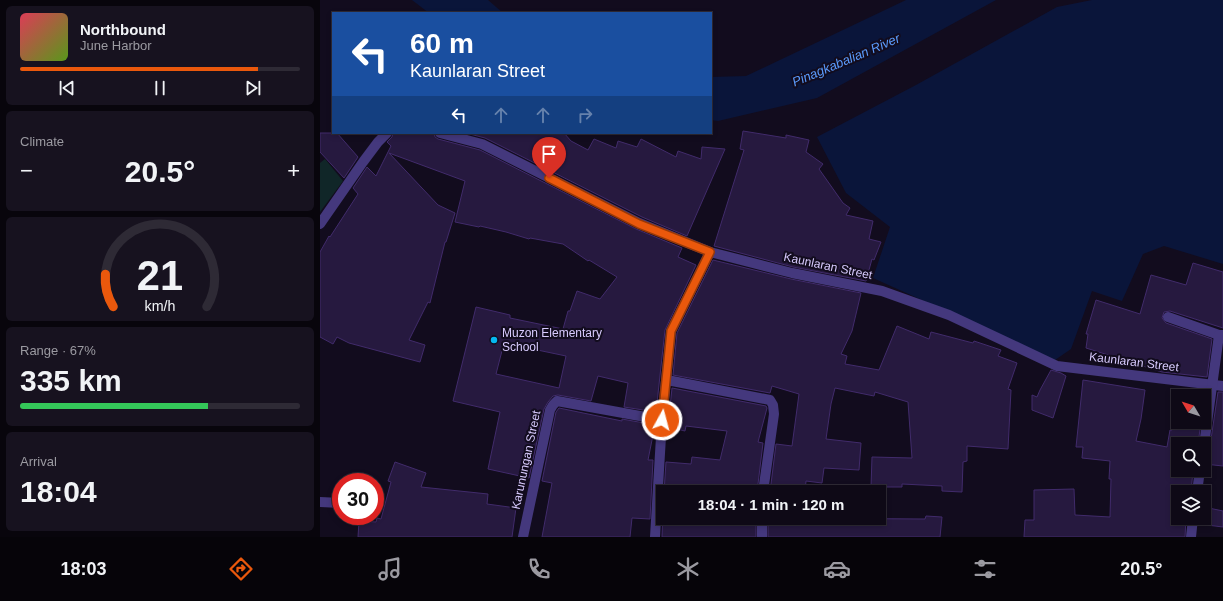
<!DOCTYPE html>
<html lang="en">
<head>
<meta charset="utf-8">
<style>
	body { margin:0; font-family:Arial,sans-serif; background:#17121f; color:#f1f3f6; height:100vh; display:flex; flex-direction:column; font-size:15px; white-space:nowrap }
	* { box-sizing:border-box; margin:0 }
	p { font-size:13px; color:#9b9aa1 }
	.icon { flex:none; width:22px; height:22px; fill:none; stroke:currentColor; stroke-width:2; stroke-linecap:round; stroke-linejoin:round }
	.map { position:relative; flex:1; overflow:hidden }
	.panel { display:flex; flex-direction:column; gap:6px; padding:6px; background:#08050c; width:320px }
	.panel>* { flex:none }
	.guide { position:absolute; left:12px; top:12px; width:380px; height:122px; border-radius:0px; box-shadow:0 2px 6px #0003,0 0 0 1px #2e2a35; background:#1a4fa0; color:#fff; overflow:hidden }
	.needle { width:26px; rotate:309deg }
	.controls { position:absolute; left:851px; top:389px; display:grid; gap:8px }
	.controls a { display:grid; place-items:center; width:40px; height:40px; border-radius:0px; background:#0e0916; box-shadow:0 2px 6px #0003,0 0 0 1px #2e2a35; font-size:20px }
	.speed { position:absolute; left:12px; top:473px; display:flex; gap:8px; font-size:20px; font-weight:700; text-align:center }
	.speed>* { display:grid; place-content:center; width:52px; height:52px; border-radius:50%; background:#0e0916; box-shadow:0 2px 6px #0003,0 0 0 1px #2e2a35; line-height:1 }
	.speed .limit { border:6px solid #d22; background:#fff; color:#111 }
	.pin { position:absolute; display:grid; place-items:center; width:34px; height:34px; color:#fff; margin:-41px -17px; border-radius:50% 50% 50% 0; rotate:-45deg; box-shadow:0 0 4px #0007 }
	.pin .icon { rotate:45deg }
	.me { position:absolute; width:44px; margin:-22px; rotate:7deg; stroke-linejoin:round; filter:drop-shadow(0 0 3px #0008) }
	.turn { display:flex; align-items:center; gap:14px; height:84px; padding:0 12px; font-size:18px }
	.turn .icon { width:52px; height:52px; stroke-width:2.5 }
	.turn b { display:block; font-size:28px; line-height:34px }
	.lanes { display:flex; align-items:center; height:38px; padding:0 12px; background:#0003; justify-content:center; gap:20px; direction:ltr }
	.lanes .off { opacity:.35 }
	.big { font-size:30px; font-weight:700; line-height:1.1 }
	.panel .card { flex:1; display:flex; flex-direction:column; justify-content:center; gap:6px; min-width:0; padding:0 14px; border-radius:6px; background:#17121f }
	.panel .dial { align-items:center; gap:0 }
	.dial svg { height:104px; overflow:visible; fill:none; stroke:#2e2a35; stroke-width:7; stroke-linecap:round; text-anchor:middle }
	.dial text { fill:#f1f3f6; stroke:none }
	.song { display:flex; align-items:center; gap:12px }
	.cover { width:48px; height:48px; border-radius:6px; background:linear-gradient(135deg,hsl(350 70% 55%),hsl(90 70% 35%)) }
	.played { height:4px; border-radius:2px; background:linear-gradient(90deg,#ea580c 85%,#2e2a35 85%) }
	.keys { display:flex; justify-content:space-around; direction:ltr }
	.heat { display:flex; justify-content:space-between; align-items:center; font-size:22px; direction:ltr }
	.charge { height:6px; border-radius:3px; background:linear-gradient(90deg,#34c759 67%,#2e2a35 0) }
	.trip { position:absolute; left:336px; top:485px; width:230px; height:40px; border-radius:0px; background:#0e0916; box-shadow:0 2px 6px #0003,0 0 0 1px #2e2a35; font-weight:700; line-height:40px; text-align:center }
	.menu { display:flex; height:64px; justify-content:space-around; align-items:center; background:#060409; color:#9b9aa1 }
	.menu .icon { width:28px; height:28px }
	.menu .selected { color:#ea580c }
	.menu b { font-size:18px; color:#f1f3f6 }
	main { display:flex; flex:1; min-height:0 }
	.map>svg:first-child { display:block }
	.green { fill:#102628 }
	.water { fill:#0a153a }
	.building { fill:#26193f; stroke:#412b6b; fill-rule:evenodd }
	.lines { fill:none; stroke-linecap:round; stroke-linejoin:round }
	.minor { stroke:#44387d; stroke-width:10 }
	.route-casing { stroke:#983908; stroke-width:10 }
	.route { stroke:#ea580c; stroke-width:7 }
	.poi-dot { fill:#05b8f0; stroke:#120c1e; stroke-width:1.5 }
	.labels { text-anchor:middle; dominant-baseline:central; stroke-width:4; stroke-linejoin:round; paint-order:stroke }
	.street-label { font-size:12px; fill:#d8cbfe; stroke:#120c1e }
	.poi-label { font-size:12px; fill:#d8cbfe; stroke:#120c1e; text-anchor:start }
	.water-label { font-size:13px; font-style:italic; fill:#5b9bfc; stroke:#120c1e }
</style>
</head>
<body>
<main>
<section class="panel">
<div class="card">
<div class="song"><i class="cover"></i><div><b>Northbound</b><p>June Harbor</p></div></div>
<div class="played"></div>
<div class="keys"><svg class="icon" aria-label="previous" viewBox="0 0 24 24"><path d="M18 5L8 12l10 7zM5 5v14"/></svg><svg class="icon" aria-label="pause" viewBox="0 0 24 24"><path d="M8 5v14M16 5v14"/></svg><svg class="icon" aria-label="next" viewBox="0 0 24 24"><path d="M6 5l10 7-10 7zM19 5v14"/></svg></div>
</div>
<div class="card"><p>Climate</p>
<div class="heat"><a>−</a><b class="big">20.5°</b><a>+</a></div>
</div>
<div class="card dial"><svg viewBox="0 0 100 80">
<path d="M14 69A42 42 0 1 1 86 69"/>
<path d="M14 69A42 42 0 0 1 8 44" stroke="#ea580c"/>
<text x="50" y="56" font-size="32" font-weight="700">21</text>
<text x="50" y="72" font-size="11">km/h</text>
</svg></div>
<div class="card"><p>Range · 67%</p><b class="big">335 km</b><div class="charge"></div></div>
<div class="card"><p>Arrival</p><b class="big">18:04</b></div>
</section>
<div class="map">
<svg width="903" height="537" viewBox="0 0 903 537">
	<rect width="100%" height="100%" fill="#120c1e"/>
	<polygon class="green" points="5,159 23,181 0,212 0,163"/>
	<g class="water">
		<polygon points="92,0 168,0 183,13 109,13"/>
		<polygon points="586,0 676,0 497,98 398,121 391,120 391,77 426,76"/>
		<polygon points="772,0 903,0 903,264 844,246 823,254 802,301 772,291 751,349 735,360 553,278 570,227 526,193 497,137 596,85 737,7"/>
	</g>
	<g class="building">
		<polygon points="423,131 466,138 466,135 489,140 486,152 503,164 499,169 523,203 530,208 526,215 553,221 549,239 561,242 554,260 552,259 546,281 473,267 394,246 424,150 420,149"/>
		<polygon points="0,133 17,133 38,157 24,178 0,152"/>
		<path d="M73,133H114L115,137L118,139L160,150L316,229L362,248L358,257L376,265L345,330L336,412L304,407L308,383L278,376L271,401L238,395L233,396L228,402L224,409L209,478L168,469L180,412L133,401L156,307L190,315V318L243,329L248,311H250L257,291L280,299L297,277L269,260L268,261L243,244L210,238L209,239L186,232L160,226L159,227L135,222L145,181L69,153L118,205L135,213L126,242H125L110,303L108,302L89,340L105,345L100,362L29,343L17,337L13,344L0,337V252L9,236L10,237L38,194L33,188L47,167L56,176L71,146L67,142L72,137ZM184,343L246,356L239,388L176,374Z"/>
		<polygon points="146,133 244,133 251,141 268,150 274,139 296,148 298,141 317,147 321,139 356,157 358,151 381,159 382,147 405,149 367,236 322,217 165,138"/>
		<polygon points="393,260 471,279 541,293 532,331 521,354 527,356 525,364 559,370 577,326 609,339 611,332 653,343 654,341 681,350 678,356 697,363 688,389 691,390 688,449 647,446 647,461 643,462 642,492 622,491 622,486 582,484 582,487 551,487 552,457 592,458 588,402 555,392 554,396 515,388 511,404 506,439 541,443 539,470 504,468 502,483 486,481 485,492 450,492 456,444 472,446 479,394 452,386 450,393 353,375 357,333"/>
		<polygon points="873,263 903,272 903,328 850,311 844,312 842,318 846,323 892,339 887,377 842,372 766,348 768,334 766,334 776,300 820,314 831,275 866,285"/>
		<polygon points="731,370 741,373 746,376 733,418 712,410 712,395 717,397 720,390"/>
		<polygon points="763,380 825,390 821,419 816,441 847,447 850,430 852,430 857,396 859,396 858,396 858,422 881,422 878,444 858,444 858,470 873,470 871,492 858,492 858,518 866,518 865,537 704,537 705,520 714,520 714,490 754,489 755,515 790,517 791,479 789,479 790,461 762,458 763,447 756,447"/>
		<polygon points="352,388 446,406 447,408 438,442 443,443 437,492 344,492 346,462 371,464 372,457 400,460 407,431 366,426 365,431 348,427"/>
		<polygon points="898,392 903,392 903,466 884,464 884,451 889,449 890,446"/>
		<polygon points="239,408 302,421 302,419 335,425 328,460 333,460 330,519 312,518 310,537 222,537 232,483 222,481 236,412"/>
		<polygon points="75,462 106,473 101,487 168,494 167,504 196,508 192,537 38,537 39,521 56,522 57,518 61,519 71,482 68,481"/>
		<polygon points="884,507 903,511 903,527 879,524 879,518 884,518"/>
		<polygon points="343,512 343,518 436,518 436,537 342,537"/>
		<polygon points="606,516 622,517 620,537 448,537 448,518 605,519"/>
	</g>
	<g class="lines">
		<g class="minor">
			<polyline points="120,133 162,144 319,223 390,252 472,273 562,291 629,315 737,366 903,386"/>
			<polyline points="0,224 43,162 58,142 67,133"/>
			<polyline points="848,317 899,335 903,335"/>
			<polyline points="347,380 450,400 453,405 454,414 443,492"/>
			<polyline points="884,445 899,335"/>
			<polyline points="877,492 880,470"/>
			<polyline points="0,502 21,503"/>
			<polyline points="203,537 230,410 233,405 237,401 342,420"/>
			<polyline points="335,537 342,420 351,331 390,252"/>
			<polyline points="442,537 442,518"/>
			<polyline points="871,537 873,518"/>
		</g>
	</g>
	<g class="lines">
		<defs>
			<polyline id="route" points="229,178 319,224 390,252 351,331 342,420"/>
		</defs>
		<use href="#route" class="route-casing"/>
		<use href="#route" class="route"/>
	</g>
	<circle class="poi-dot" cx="174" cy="340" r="4"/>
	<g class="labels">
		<g class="street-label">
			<text transform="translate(508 266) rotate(12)">Kaunlaran Street</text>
			<text transform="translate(814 362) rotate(7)">Kaunlaran Street</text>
			<text transform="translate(206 460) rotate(-78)">Karunungan Street</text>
		</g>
		<g class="poi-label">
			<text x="182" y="333">Muzon Elementary<tspan x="182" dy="14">School</tspan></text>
		</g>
		<g class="water-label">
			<text transform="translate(526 60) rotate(-23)">Pinagkabalian River</text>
		</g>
	</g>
</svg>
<div class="controls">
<a><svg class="needle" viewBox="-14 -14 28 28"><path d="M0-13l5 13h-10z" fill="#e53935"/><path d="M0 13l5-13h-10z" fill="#9b9aa1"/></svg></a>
<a><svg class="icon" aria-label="search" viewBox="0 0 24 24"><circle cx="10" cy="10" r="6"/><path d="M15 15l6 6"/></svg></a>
<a><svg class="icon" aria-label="layers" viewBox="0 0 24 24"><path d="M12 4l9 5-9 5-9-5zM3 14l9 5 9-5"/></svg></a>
</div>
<div class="speed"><div class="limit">30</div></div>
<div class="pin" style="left:229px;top:178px;background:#d93025"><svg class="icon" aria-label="arrive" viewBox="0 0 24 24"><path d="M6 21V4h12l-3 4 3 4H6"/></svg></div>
<svg class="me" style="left:342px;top:420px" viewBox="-20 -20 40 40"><circle r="17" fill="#ea580c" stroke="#fff" stroke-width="3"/><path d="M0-11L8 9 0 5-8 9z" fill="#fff"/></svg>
<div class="trip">18:04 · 1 min · 120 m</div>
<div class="guide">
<div class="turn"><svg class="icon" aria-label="left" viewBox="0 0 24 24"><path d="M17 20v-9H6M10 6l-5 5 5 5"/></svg><div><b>60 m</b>Kaunlaran Street</div></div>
<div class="lanes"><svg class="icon" aria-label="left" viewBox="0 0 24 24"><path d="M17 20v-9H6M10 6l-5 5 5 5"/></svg><svg class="icon off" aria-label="ahead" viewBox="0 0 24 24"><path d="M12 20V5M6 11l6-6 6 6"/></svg><svg class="icon off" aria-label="ahead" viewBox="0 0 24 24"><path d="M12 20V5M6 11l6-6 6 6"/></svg><svg class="icon off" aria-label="right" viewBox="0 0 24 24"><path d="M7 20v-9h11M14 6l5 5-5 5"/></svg></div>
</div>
</div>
</main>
<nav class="menu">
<b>18:03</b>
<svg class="icon selected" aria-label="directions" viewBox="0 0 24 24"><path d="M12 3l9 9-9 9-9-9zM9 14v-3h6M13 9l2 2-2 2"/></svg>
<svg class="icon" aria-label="music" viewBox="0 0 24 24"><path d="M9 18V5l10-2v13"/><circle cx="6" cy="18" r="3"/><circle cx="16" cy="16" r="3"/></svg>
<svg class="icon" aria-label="phone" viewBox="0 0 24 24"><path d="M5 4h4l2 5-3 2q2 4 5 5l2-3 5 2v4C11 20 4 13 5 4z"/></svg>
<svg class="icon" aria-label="climate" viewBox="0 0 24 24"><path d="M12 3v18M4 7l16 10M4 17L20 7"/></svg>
<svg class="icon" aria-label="car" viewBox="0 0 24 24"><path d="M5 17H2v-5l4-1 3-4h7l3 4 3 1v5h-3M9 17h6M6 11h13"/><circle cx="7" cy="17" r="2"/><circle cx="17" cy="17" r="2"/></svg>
<svg class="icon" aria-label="filters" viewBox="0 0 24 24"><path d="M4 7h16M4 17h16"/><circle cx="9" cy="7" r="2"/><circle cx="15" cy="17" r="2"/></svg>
<b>20.5°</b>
</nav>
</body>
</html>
